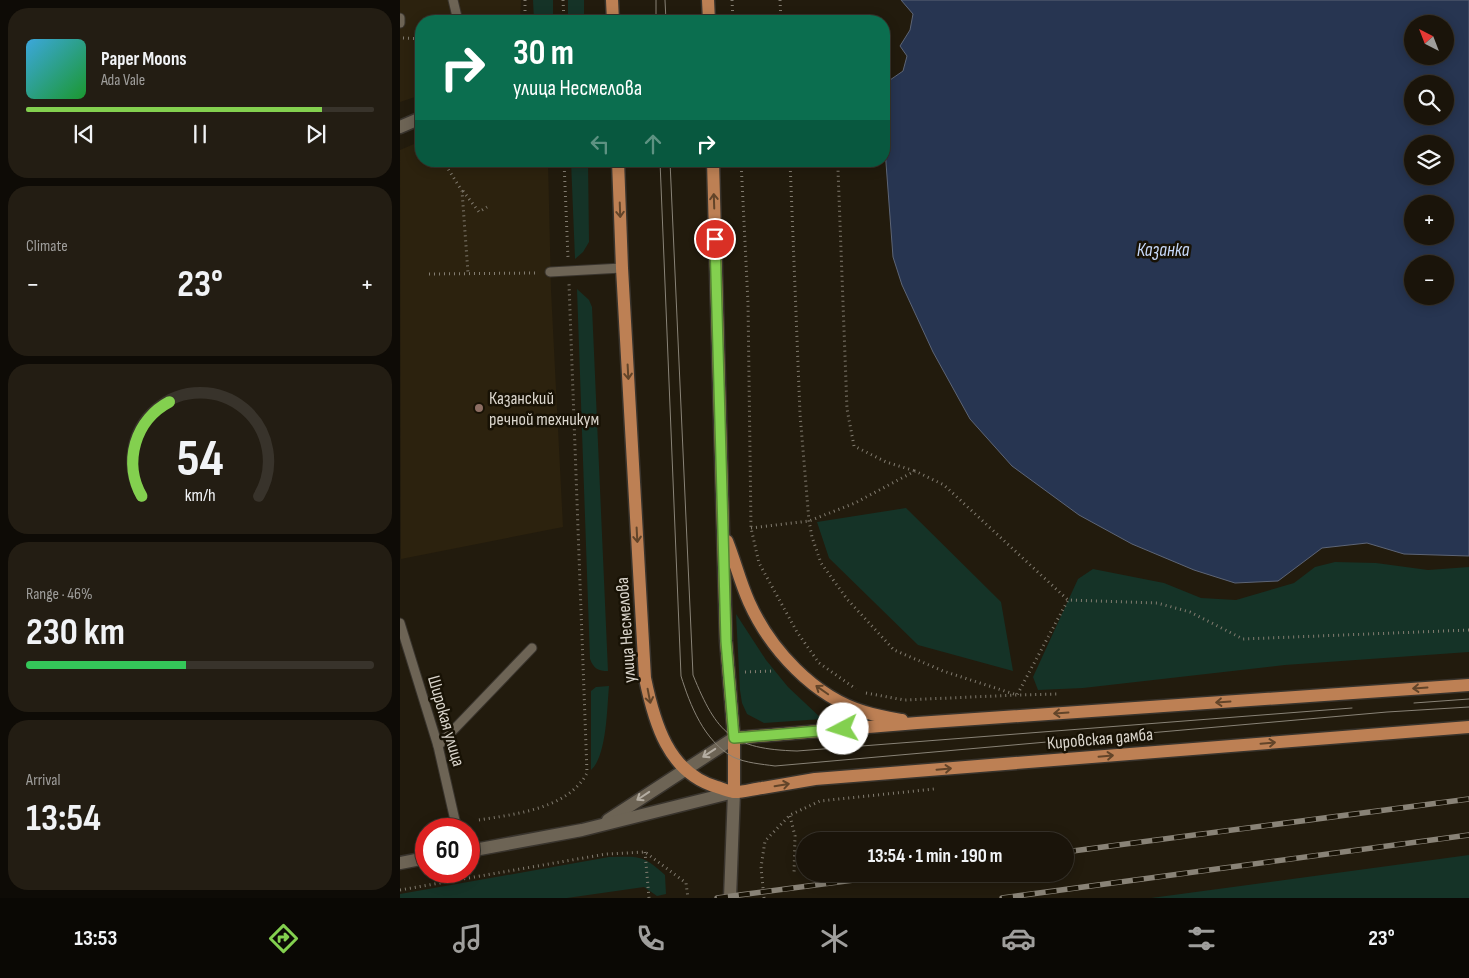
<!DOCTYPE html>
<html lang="en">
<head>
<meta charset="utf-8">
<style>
	body { margin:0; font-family:"Sofia Sans Condensed",sans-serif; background:#231d13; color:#f1f3f6; height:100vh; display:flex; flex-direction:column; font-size:19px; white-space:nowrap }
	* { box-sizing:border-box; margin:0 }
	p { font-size:16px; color:#9f9e9c }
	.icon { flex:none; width:28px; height:28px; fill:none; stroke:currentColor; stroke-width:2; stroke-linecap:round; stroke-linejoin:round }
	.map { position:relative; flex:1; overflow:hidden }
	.side { display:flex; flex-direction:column; gap:8px; padding:8px; background:#0e0b06; width:400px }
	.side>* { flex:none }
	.top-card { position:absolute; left:15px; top:15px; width:475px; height:152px; border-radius:20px; box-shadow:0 2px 12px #0003,0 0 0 1px #38332b; background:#0b6e4f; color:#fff; overflow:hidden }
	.needle { width:32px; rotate:318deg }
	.controls { position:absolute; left:1004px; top:15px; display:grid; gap:10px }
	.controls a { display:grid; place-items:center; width:50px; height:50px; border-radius:50%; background:#1a140a; box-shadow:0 2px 12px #0003,0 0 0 1px #38332b; font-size:25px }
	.speed { position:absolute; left:15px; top:818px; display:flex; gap:10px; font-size:25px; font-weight:700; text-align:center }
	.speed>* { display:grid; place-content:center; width:65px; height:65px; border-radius:50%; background:#1a140a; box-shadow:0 2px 12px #0003,0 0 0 1px #38332b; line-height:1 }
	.speed .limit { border:8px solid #d22; background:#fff; color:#111 }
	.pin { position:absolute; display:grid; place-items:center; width:42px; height:42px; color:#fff; margin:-21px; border:2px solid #fff; border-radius:50%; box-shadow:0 1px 5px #0007 }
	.me { position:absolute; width:55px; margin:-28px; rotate:265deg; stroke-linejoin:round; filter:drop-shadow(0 0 4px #0008) }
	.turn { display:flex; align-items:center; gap:18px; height:105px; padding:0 15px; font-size:22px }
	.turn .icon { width:65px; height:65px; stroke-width:2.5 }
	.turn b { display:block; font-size:35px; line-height:42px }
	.lanes { display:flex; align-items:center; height:48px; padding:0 15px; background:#0003; justify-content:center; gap:25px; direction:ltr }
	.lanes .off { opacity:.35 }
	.big { font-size:38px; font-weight:700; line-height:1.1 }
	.side .tile { flex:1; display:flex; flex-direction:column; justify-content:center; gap:8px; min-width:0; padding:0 18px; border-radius:20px; background:#231d13 }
	.side .dial { align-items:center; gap:0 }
	.dial svg { height:130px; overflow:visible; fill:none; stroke:#38332b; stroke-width:7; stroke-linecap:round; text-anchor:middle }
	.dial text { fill:#f1f3f6; stroke:none }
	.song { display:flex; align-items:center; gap:15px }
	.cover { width:60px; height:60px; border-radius:8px; background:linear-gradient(135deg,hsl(200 70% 55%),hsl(130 70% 35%)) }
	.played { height:5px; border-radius:2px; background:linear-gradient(90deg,#83d04f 85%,#38332b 85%) }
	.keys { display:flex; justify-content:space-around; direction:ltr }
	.heat { display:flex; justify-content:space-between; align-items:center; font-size:28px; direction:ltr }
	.charge { height:8px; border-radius:4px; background:linear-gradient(90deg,#34c759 46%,#38332b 0) }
	.trip { position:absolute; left:396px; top:832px; width:278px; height:50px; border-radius:25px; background:#1a140a; box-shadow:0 2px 12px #0003,0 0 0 1px #38332b; font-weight:700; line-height:50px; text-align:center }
	.dock { display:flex; height:80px; justify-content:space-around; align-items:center; background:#0a0804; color:#9f9e9c }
	.dock .icon { width:35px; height:35px }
	.dock .active { color:#83d04f }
	.dock b { font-size:22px; color:#f1f3f6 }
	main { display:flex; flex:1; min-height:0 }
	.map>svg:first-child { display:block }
	.built { fill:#2c220e }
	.green { fill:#153327 }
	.water { fill:#273551; stroke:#5d6576; fill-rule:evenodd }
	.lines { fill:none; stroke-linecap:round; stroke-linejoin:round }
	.service-casing { stroke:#39342d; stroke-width:11 }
	.minor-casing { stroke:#39342d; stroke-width:15 }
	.secondary-casing { stroke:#39342d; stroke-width:15 }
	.primary-casing { stroke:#39342d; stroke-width:15 }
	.path { stroke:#827c70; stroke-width:3; stroke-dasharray:1 4; stroke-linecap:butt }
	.service { stroke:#6d6455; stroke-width:9 }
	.minor { stroke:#6d6455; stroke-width:12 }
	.secondary { stroke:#6d6455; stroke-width:12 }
	.primary { stroke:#bd8054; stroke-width:12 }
	.tram { stroke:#898377; stroke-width:1 }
	.rail-casing { stroke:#898377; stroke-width:5.5 }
	.rail { stroke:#181205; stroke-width:4; stroke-dasharray:11; stroke-linecap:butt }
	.oneway { stroke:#624429 }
	.oneway2 { stroke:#b4ada2 }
	.route-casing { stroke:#558733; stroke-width:12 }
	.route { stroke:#83d04f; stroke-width:9 }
	.education-dot { fill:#8d6e63; stroke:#181205; stroke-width:2 }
	.labels { text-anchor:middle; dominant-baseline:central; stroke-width:5; stroke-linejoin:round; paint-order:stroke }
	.poi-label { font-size:18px; fill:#dad5cc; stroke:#181205; text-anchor:start }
	.street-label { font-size:18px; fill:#dad5cc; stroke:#181205 }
	.water-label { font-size:19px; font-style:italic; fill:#c8dafb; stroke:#181205 }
</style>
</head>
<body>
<main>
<section class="side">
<div class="tile">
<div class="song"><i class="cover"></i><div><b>Paper Moons</b><p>Ada Vale</p></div></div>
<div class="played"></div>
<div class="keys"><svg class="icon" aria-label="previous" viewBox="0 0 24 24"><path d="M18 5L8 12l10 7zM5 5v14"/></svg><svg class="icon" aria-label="pause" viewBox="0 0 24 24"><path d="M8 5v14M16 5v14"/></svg><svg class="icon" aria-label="next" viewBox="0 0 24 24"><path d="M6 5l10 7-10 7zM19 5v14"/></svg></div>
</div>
<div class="tile"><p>Climate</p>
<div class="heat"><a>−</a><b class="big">23°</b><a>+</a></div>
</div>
<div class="tile dial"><svg viewBox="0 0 100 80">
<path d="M14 69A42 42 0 1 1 86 69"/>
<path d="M14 69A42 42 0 0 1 31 11" stroke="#83d04f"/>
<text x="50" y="56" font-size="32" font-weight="700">54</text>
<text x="50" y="72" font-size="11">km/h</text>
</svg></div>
<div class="tile"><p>Range · 46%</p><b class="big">230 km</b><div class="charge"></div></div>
<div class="tile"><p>Arrival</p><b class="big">13:54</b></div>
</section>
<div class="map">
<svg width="1069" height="898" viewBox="0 0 1069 898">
	<rect width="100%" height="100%" fill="#221b0d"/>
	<g class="built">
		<polygon points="0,0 121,0 120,21 21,21 21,95 0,102"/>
		<polygon points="21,141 21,161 148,161 151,290 163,527 1,559 0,150"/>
	</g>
	<g class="green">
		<polygon points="133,0 153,0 153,21 134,21"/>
		<rect x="168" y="0" width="16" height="21"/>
		<polygon points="171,161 188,161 189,242 183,252 175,259"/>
		<path d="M177,289L189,300L192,307L208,671C198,671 194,669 190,659Z"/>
		<polygon points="506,508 601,602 613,671 518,645 429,558 417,522"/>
		<polygon points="935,562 976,563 1028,570 1069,567 1069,652 885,665 683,688 638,690 633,677 678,579 693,569 764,583 801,598 836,600 894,583 915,567"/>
		<polygon points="336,614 366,660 388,687 422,719 364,723 347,714 342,703 340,690"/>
		<path d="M209,686C207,707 207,756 191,770V691L196,687Z"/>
		<polygon points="1069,855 1069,898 751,898"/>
		<path d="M209,857C239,857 242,854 265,875L266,894L257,896L244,887L167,898H0V894Z"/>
	</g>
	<path class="water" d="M501,0H1069V556L1004,554L967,543L922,548L878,581L835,583L794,570L732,544L679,515L612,466L570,419L533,352L502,285L493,257L484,136V113L490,80L503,71L507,56L500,46L510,30L513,14ZM1012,24H1045V56H1012ZM1012,84H1045V116H1012ZM1012,144H1045V176H1012ZM1012,204H1045V236H1012ZM1012,264H1045V296H1012Z"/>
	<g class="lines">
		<defs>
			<g id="service">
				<polyline points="53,0 58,21"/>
				<polyline points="0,18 0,23"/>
				<polyline points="150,272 222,268"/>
				<polyline points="0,623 38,746 57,829"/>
				<polyline points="38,746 132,648"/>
			</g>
			<polyline id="minor" points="0,127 21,118"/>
			<g id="secondary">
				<polyline points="208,820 334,738"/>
				<polyline points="69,851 182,830 334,792 330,898"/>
				<polyline points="0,863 26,858"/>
			</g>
			<g id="primary">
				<polyline points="212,0 213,21"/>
				<polyline points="308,0 309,21"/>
				<path d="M218,161L222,268L245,678C254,722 268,773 317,787C323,789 330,792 335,792C344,792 353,789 362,788C380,785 398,782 415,779L1069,727"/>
				<polyline points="313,161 326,641 334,738 334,792"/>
				<path d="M327,541C335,561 340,582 349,602C370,649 414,697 465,712C477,716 490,718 502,720"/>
				<polyline points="334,738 517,723 1069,685"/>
			</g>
		</defs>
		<use href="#service" class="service-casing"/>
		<use href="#minor" class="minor-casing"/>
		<use href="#secondary" class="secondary-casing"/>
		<use href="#primary" class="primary-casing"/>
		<g class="path">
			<polyline points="125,0 125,21"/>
			<polyline points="163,0 164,21"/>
			<polyline points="332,0 333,21"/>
			<polyline points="380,0 381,21"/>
			<polyline points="3,38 21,39"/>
			<polyline points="43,161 62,191 68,273"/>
			<polyline points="164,161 168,258"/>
			<polyline points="341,161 348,303 351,528 359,563 397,632 419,663 456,689"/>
			<polyline points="390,161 400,414 409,521 412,537 421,563 447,599 494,650 543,671 617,695 668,600 757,603 790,612 843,639 1069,630"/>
			<polyline points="440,161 438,170 447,409 454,446 486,462 515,471"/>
			<polyline points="63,191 79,212 87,207"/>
			<polyline points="29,274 136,273"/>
			<polyline points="351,528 409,521 455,503 515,471 544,485 668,600"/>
			<polyline points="345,672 374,671"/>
			<polyline points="466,693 504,700 617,695 659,694"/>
			<polyline points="390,816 395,836 394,875"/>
			<path d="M79,820C115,814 168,809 187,773L169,284"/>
			<polyline points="245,852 249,898"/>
			<polyline points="0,890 206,854 245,852 286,883 288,898"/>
			<polyline points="364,898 361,867 365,841 390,815 420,801 534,789"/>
		</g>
		<use href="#service" class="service"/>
		<use href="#minor" class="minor"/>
		<use href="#secondary" class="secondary"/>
		<use href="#primary" class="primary"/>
		<g class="tram">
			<polyline points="256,0 256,21"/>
			<polyline points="265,0 266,21"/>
			<path d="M260,161L281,676C290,705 304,741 333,757C346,763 361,764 375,766L987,712L1069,707"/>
			<path d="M270,161L293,675C317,734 332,749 397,751L952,708"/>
			<polyline points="1014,703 1069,699"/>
		</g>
		<defs>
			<g id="rail">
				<polyline points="665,852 1069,799"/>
				<polyline points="317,898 500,874"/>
				<polyline points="602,898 1069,835"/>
			</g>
		</defs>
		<use href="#rail" class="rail-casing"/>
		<use href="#rail" class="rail"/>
	</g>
	<defs><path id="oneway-shaft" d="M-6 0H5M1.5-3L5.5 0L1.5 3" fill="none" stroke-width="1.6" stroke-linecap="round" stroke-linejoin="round" transform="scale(1.25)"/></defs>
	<g class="oneway">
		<use href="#oneway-shaft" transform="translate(314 201) rotate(-92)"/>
		<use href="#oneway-shaft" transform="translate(220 210) rotate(88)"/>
		<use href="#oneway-shaft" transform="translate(228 372) rotate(87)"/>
		<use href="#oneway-shaft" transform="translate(237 535) rotate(87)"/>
		<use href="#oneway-shaft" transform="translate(1020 688) rotate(176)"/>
		<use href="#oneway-shaft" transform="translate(422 690) rotate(-145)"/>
		<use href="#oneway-shaft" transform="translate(249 696) rotate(79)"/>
		<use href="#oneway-shaft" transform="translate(823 702) rotate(176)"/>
		<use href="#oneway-shaft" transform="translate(661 713) rotate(176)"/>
		<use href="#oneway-shaft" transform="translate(868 743) rotate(-5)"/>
		<use href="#oneway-shaft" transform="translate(706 756) rotate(-5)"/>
		<use href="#oneway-shaft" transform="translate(544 769) rotate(-5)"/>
		<use href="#oneway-shaft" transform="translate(382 785) rotate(-9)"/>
	</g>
	<g class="oneway2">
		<use href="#oneway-shaft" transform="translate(309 753) rotate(147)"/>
		<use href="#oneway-shaft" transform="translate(243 796) rotate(146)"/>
	</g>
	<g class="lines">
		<defs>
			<polyline id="route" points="315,239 326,641 334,738 443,729"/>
		</defs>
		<use href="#route" class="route-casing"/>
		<use href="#route" class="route"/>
	</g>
	<circle class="education-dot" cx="79" cy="408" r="5"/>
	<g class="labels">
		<g class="poi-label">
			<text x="89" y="398">Казанский<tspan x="89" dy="21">речной техникум</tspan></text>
		</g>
		<g class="street-label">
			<text transform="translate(226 630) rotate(-94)">улица Несмелова</text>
			<text transform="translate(46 721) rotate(74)">Широкая улица</text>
			<text transform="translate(700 739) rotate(-5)">Кировская дамба</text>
		</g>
		<g class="water-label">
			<text x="763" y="250">Казанка</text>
		</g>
	</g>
</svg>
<div class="controls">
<a><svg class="needle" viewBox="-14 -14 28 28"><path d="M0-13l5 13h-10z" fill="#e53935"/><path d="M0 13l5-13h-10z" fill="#9f9e9c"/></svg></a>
<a><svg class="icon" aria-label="search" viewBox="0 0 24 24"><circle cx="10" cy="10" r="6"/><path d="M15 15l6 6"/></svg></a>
<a><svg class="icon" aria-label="layers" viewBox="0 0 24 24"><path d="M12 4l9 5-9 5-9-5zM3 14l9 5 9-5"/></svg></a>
<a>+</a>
<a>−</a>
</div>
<div class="speed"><div class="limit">60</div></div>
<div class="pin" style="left:315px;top:239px;background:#d93025"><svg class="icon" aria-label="arrive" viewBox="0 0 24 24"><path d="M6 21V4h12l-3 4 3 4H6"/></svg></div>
<svg class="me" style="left:443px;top:729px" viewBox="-20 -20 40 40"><circle r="19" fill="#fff"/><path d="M0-13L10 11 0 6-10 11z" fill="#83d04f"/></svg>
<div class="trip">13:54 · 1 min · 190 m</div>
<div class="top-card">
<div class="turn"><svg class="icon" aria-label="right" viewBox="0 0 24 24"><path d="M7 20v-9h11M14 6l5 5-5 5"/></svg><div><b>30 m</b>улица Несмелова</div></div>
<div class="lanes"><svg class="icon off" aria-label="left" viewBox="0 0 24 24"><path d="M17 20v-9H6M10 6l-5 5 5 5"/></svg><svg class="icon off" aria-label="ahead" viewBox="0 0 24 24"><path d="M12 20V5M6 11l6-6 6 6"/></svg><svg class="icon" aria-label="right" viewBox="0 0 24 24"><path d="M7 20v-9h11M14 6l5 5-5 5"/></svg></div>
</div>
</div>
</main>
<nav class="dock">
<b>13:53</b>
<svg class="icon active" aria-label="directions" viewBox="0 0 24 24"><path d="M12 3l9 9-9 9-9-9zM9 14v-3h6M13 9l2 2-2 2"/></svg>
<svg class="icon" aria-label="music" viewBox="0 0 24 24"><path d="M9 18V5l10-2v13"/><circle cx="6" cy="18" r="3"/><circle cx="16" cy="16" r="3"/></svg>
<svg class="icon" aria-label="phone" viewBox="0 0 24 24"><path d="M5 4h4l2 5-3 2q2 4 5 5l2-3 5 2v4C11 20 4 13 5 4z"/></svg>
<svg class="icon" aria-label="climate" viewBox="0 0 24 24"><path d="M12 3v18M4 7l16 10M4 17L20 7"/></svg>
<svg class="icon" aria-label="car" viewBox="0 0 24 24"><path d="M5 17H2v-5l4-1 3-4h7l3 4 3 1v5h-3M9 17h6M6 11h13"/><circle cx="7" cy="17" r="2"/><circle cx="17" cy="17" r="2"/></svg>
<svg class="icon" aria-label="filters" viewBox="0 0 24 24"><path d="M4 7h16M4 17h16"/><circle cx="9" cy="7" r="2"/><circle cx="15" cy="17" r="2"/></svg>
<b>23°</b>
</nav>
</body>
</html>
